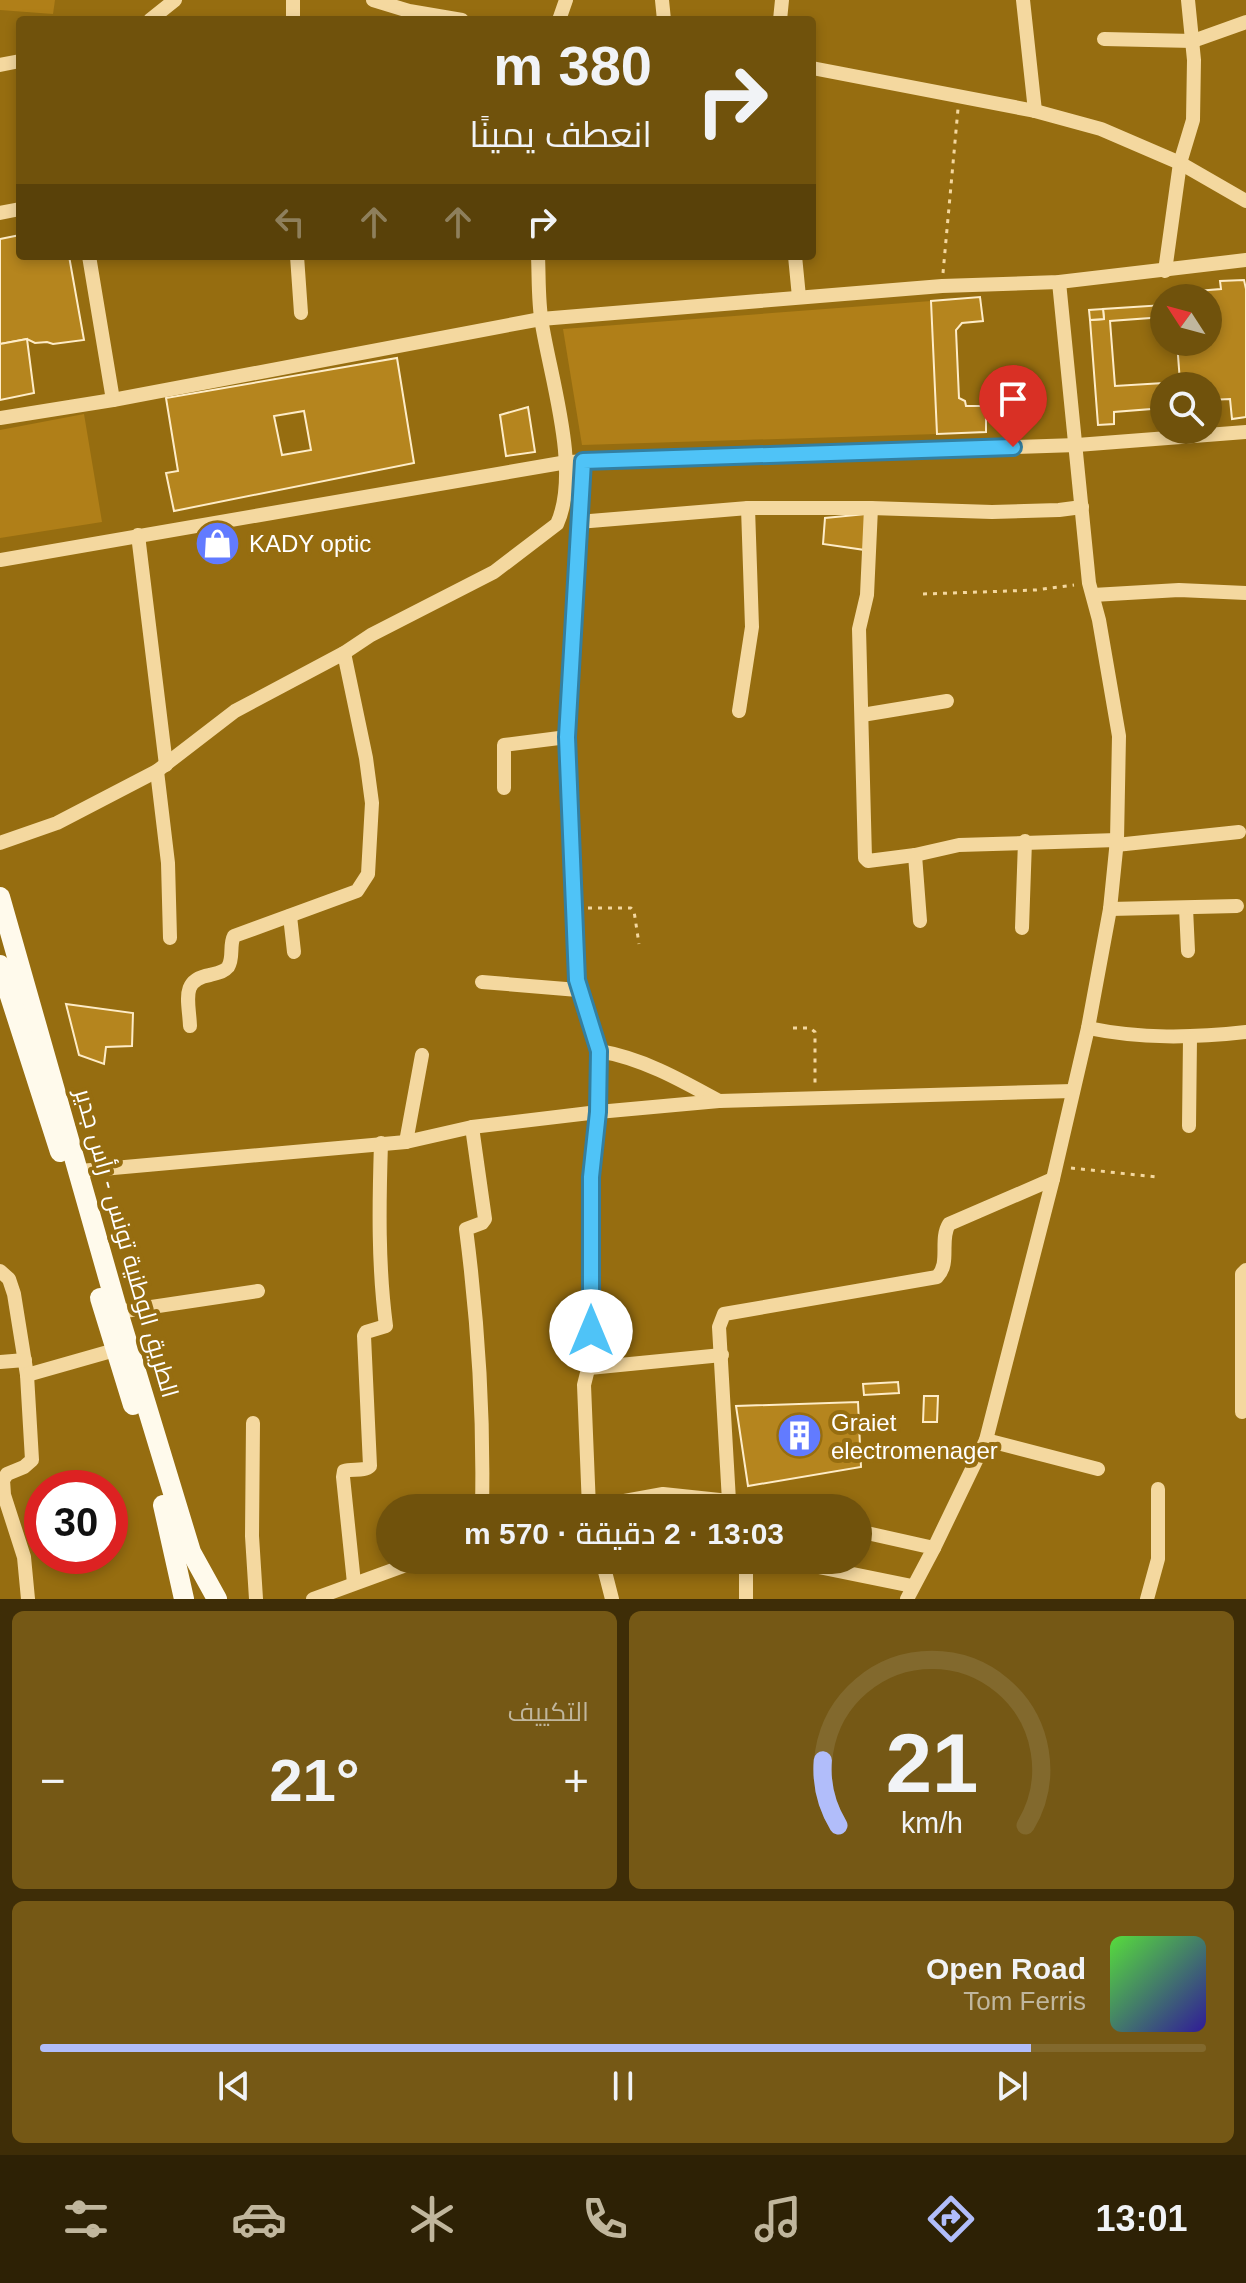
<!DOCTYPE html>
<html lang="ar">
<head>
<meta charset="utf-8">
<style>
	body { margin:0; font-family:Helvetica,Cairo,sans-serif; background:#755815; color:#f1f3f6; direction:rtl; height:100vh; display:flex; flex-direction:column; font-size:30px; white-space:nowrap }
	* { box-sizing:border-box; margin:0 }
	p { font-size:26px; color:#c0b69d }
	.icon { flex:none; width:44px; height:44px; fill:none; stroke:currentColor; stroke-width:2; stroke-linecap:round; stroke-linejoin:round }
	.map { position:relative; height:1599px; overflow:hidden; direction:ltr }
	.details { display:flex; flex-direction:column; gap:12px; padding:12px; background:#3e2d07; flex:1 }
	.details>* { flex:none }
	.hud { position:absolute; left:16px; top:16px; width:800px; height:244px; border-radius:8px; box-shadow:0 4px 12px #0003; direction:rtl; background:#70520c; color:#f1f3f6; overflow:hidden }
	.needle { width:52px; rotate:306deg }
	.controls { position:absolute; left:1150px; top:284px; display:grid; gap:16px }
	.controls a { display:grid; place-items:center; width:72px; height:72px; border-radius:50%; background:#70520c; box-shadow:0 4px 12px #0003; font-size:40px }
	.speed { position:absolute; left:24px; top:1470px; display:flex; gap:16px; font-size:40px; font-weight:700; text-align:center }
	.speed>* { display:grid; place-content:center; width:104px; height:104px; border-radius:50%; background:#70520c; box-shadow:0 4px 12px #0003; line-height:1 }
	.speed .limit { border:12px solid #d22; background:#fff; color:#111 }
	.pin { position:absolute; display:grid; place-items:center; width:68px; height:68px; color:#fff; margin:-82px -34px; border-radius:50% 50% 50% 0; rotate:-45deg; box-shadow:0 0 8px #0007 }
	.pin .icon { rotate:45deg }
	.me { position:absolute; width:88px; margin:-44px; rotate:0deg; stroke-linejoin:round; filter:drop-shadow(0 0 6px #0008) }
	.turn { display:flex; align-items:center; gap:28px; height:168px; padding:0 32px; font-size:36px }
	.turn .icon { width:104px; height:104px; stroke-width:2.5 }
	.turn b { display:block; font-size:56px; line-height:68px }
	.lanes { display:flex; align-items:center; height:76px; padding:0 32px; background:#0003; justify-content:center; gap:40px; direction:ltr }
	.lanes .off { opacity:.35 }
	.big { font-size:60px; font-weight:600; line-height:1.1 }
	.details .tile { flex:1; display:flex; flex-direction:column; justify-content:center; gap:12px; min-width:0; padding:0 28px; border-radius:12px; background:#755815 }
	.details .dial { align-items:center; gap:0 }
	.dial svg { height:208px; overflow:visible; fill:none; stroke:#82692d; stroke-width:7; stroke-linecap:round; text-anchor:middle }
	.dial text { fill:#f1f3f6; stroke:none }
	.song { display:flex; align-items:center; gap:24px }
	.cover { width:96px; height:96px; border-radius:12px; background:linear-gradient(135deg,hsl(110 70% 55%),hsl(250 70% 35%)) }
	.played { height:8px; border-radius:4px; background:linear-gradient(90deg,#b1bdfa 85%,#82692d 85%) }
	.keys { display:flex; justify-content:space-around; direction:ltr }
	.heat { display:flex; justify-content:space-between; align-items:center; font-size:44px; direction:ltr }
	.details .tiles { flex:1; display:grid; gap:12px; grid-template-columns:1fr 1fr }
	.tile:last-child { grid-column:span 2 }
	.trip { position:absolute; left:376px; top:1494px; width:496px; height:80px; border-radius:40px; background:#70520c; box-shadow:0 4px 12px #0003; font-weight:600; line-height:80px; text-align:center; direction:rtl }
	.tab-bar { display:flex; height:128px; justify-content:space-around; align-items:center; background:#2d2105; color:#c0b69d }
	.tab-bar .icon { width:56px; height:56px }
	.tab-bar .selected { color:#b1bdfa }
	.tab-bar b { font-size:36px; color:#f1f3f6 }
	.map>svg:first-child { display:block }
	.green { fill:#b07f18 }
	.building { fill:#b5851e; stroke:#feecc7; stroke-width:2; fill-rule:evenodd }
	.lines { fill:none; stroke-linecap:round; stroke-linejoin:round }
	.path { stroke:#f4d89f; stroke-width:3; stroke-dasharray:4 6; stroke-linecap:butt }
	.minor { stroke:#f4d89f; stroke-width:14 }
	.major { stroke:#fffaec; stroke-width:20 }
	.route-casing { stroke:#337fa1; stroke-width:20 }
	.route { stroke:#4fc3f7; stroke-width:14 }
	.labels { text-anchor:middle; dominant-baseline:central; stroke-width:8; stroke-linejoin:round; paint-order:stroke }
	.poi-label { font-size:24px; fill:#fff; stroke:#966d10; text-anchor:start }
	.street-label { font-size:24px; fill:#fff; stroke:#966d10 }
</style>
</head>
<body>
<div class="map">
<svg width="1246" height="1599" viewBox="0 0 1246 1599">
	<rect width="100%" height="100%" fill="#966d10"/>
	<g class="green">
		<polygon points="0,0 55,0 53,14 0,10"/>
		<polygon points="931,301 937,434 582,445 563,329"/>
		<polygon points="84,414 102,522 0,538 0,430"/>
	</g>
	<g class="building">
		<polygon points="20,235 20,256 69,256 84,340 53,344 47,342 35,343 27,339 0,344 0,239"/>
		<polygon points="1244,280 1246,289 1246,417 1232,419 1230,399 1209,400 1208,422 1208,386 1164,386 1164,408 1114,412 1114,424 1098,425 1090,320 1104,319 1103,309 1164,305 1164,317 1110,321 1115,386 1180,382 1177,342 1208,342 1208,298 1197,298 1197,291 1221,289 1220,281"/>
		<polygon points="980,297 983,321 962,323 956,330 959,398 965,401 966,406 986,406 986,432 937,434 931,301"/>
		<polygon points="1103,309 1104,319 1090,320 1089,310"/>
		<polygon points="27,339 34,393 0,400 0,344"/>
		<path d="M397,358L414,463L174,511L166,473L178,471L166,398ZM304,411L311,450L282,455L274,416Z"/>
		<polygon points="528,407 535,452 506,456 500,415"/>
		<polygon points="866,514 865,550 823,544 825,518"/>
		<polygon points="66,1004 133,1013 132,1046 106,1047 104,1064 79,1055"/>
		<polygon points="898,1382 899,1393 864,1395 863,1384"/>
		<polygon points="924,1396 938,1396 937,1422 923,1422"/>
		<polygon points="858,1402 861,1467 748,1486 736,1406"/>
	</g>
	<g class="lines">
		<g class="path">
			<polyline points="943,273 958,109"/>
			<polyline points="923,594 1036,590 1074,585"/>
			<polyline points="588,908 631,908 634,911 639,944"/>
			<polyline points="793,1028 810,1028 815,1032 815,1086"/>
			<polyline points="1071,1168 1157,1177"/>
		</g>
		<g class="minor">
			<polyline points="293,0 293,20"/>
			<polyline points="373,0 409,11 462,20"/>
			<polyline points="662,0 664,20"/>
			<polyline points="1023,0 1035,111"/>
			<polyline points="150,20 175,0"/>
			<polyline points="559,20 566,0"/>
			<polyline points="780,20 782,0"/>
			<polyline points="1104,39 1193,41 1246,22"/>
			<polyline points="0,65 20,61"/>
			<polyline points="812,68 1035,111 1101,129 1180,163 1246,201"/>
			<polyline points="0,213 20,209"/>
			<polyline points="89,256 113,400"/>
			<polyline points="297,256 301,313"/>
			<polyline points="795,256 799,297"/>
			<polyline points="1165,271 1180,163 1193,120 1194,60 1188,0"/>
			<polyline points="0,418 113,400 541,319 942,286 1059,282 1246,260"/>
			<polyline points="583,461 567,737 569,829 577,980 599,1051 598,1112 591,1177 590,1361 584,1385 589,1508"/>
			<polyline points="871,508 867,595 859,629 865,858 868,861 915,855"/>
			<polyline points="578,522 748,508 871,508 992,512 1059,510 1082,507"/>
			<polyline points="138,535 166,765"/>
			<polyline points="0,560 567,462 1077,445 1246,432"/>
			<polyline points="1093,595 1179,590 1246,593"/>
			<polyline points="739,711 752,627 748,508"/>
			<polyline points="862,715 947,701"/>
			<polyline points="157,771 168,863 170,938"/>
			<polyline points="504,788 504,745 567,737"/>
			<path d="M0,843L57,823L157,771L235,711L344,653L371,635L494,572L557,524C581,471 551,380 542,324C538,302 539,278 538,256"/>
			<polyline points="1116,845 1239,832"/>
			<polyline points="1186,908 1188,951"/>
			<polyline points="1110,909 1237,906"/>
			<polyline points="290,916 294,952"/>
			<polyline points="920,921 915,855 959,845 1117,840"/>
			<polyline points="1022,928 1025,841"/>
			<polyline points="482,982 578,990"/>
			<path d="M190,1026C189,1001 180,980 210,975C217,973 224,972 228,967C234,958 229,945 234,936L357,891L368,874L372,803L366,758L344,653"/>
			<path d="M1088,1028C1141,1039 1192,1038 1246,1032"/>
			<path d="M599,1051C642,1058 681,1080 719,1101"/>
			<polyline points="1189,1126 1190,1038"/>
			<path d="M472,1127L485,1219L482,1223L466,1229C478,1322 484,1414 482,1508"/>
			<polyline points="406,1142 422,1055"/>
			<polyline points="80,1171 406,1142 472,1127 598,1112 719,1101 1073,1091"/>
			<polyline points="0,1271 9,1279 14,1294 27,1375 32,1460 24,1467 7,1474 3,1480 4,1495 24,1557 28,1599"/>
			<polyline points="118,1312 258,1291"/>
			<polyline points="0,1362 25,1360"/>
			<polyline points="589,1368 722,1355"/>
			<polyline points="27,1375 115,1350"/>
			<polyline points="1242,1412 1242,1274 1246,1270"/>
			<polyline points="253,1423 252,1536 256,1599"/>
			<polyline points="986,1440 1098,1469"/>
			<path d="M729,1501L719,1327L724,1314L937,1277C951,1263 939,1240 949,1224L1053,1179"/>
			<polyline points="586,1508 663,1494 729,1501 760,1508"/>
			<polyline points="858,1531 934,1548 907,1599"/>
			<polyline points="934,1548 986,1440 1053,1179 1088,1028 1110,909 1117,840 1119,736 1099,620 1089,583 1059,282"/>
			<polyline points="602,1560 612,1599"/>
			<polyline points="784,1560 912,1586"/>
			<path d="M354,1583L343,1477L344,1471C352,1468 364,1472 370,1466L364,1336L366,1332L386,1326C378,1265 379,1205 381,1143"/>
			<polyline points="313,1599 420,1560"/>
			<polyline points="746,1599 746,1560"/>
			<polyline points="1147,1599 1158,1559 1158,1489"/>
		</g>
		<g class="major">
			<polyline points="0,897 118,1312 191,1552 217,1599"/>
			<polyline points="0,965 60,1152"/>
			<polyline points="100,1298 133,1405"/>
			<polyline points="163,1505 184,1599"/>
		</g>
	</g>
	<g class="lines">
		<defs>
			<polyline id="route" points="591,1331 591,1177 598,1112 599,1051 577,980 567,737 583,461 1013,447"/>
		</defs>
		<use href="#route" class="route-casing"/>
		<use href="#route" class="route"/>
	</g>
	<defs>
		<symbol id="shop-disc" viewBox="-11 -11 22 22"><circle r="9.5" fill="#627bff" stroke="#966d10"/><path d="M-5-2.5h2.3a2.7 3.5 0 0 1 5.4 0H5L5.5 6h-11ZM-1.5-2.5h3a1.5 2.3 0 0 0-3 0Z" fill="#fff"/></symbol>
		<symbol id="building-disc" viewBox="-11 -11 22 22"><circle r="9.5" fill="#627bff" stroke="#966d10"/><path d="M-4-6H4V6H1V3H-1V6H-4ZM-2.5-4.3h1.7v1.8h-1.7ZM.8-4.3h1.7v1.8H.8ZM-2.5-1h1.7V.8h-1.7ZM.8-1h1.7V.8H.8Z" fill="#fff"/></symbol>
	</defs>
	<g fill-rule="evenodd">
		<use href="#shop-disc" x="192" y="518" width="51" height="51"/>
		<use href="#building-disc" x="774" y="1410" width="51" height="51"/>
	</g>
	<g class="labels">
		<g class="poi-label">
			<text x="249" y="543">KADY optic</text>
			<text x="831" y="1422">Graiet<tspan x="831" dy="28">electromenager</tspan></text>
		</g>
		<g class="street-label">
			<text transform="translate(127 1243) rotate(74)">الطريق الوطنية تونس - رأس جدير</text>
		</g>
	</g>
</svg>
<div class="controls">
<a><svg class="needle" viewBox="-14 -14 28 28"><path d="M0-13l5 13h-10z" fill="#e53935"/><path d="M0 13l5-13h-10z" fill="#c0b69d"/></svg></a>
<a><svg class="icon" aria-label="search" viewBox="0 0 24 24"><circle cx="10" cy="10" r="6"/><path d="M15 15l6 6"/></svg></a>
</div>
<div class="speed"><div class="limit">30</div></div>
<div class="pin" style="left:1013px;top:447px;background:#d93025"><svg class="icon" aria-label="arrive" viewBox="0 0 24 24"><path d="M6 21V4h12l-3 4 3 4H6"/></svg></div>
<svg class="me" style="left:591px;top:1331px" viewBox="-20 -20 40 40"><circle r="19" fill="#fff"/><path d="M0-13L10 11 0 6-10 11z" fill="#4fc3f7"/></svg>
<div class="trip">13:03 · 2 دقيقة · 570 m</div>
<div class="hud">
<div class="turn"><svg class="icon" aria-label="right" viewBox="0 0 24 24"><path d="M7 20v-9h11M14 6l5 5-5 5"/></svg><div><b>380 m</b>انعطف يمينًا</div></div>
<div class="lanes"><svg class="icon off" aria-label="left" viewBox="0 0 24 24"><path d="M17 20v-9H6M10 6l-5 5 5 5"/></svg><svg class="icon off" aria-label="ahead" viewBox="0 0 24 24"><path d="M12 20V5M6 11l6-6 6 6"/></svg><svg class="icon off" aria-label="ahead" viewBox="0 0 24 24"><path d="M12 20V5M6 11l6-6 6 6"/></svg><svg class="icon" aria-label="right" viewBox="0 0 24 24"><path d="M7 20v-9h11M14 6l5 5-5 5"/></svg></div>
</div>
</div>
<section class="details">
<div class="tiles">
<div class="tile dial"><svg viewBox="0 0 100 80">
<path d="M14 69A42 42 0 1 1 86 69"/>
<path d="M14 69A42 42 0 0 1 8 44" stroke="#b1bdfa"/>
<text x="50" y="56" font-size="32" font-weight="700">21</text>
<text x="50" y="72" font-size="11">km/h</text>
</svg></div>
<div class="tile"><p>التكييف</p>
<div class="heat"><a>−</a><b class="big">21°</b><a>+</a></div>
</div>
<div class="tile">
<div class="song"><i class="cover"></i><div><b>Open Road</b><p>Tom Ferris</p></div></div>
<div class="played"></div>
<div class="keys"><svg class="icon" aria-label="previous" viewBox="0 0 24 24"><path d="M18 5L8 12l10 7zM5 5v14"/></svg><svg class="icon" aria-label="pause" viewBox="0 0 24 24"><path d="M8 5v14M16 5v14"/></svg><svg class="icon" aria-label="next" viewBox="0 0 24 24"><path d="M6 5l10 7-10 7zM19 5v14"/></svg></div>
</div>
</div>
</section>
<nav class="tab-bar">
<b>13:01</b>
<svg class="icon selected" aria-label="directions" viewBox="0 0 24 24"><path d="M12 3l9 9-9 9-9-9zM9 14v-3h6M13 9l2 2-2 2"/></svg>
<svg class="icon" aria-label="music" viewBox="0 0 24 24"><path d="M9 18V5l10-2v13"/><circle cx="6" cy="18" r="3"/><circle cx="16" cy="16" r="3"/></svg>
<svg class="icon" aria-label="phone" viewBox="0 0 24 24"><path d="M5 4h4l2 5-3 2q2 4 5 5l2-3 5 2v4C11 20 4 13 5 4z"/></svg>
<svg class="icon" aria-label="climate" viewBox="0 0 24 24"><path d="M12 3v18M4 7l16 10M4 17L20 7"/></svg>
<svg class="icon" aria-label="car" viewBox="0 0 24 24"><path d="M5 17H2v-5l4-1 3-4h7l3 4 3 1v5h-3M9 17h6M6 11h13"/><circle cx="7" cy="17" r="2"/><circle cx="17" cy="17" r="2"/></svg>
<svg class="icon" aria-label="filters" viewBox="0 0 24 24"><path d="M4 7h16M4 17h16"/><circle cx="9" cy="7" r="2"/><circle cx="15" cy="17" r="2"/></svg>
</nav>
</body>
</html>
